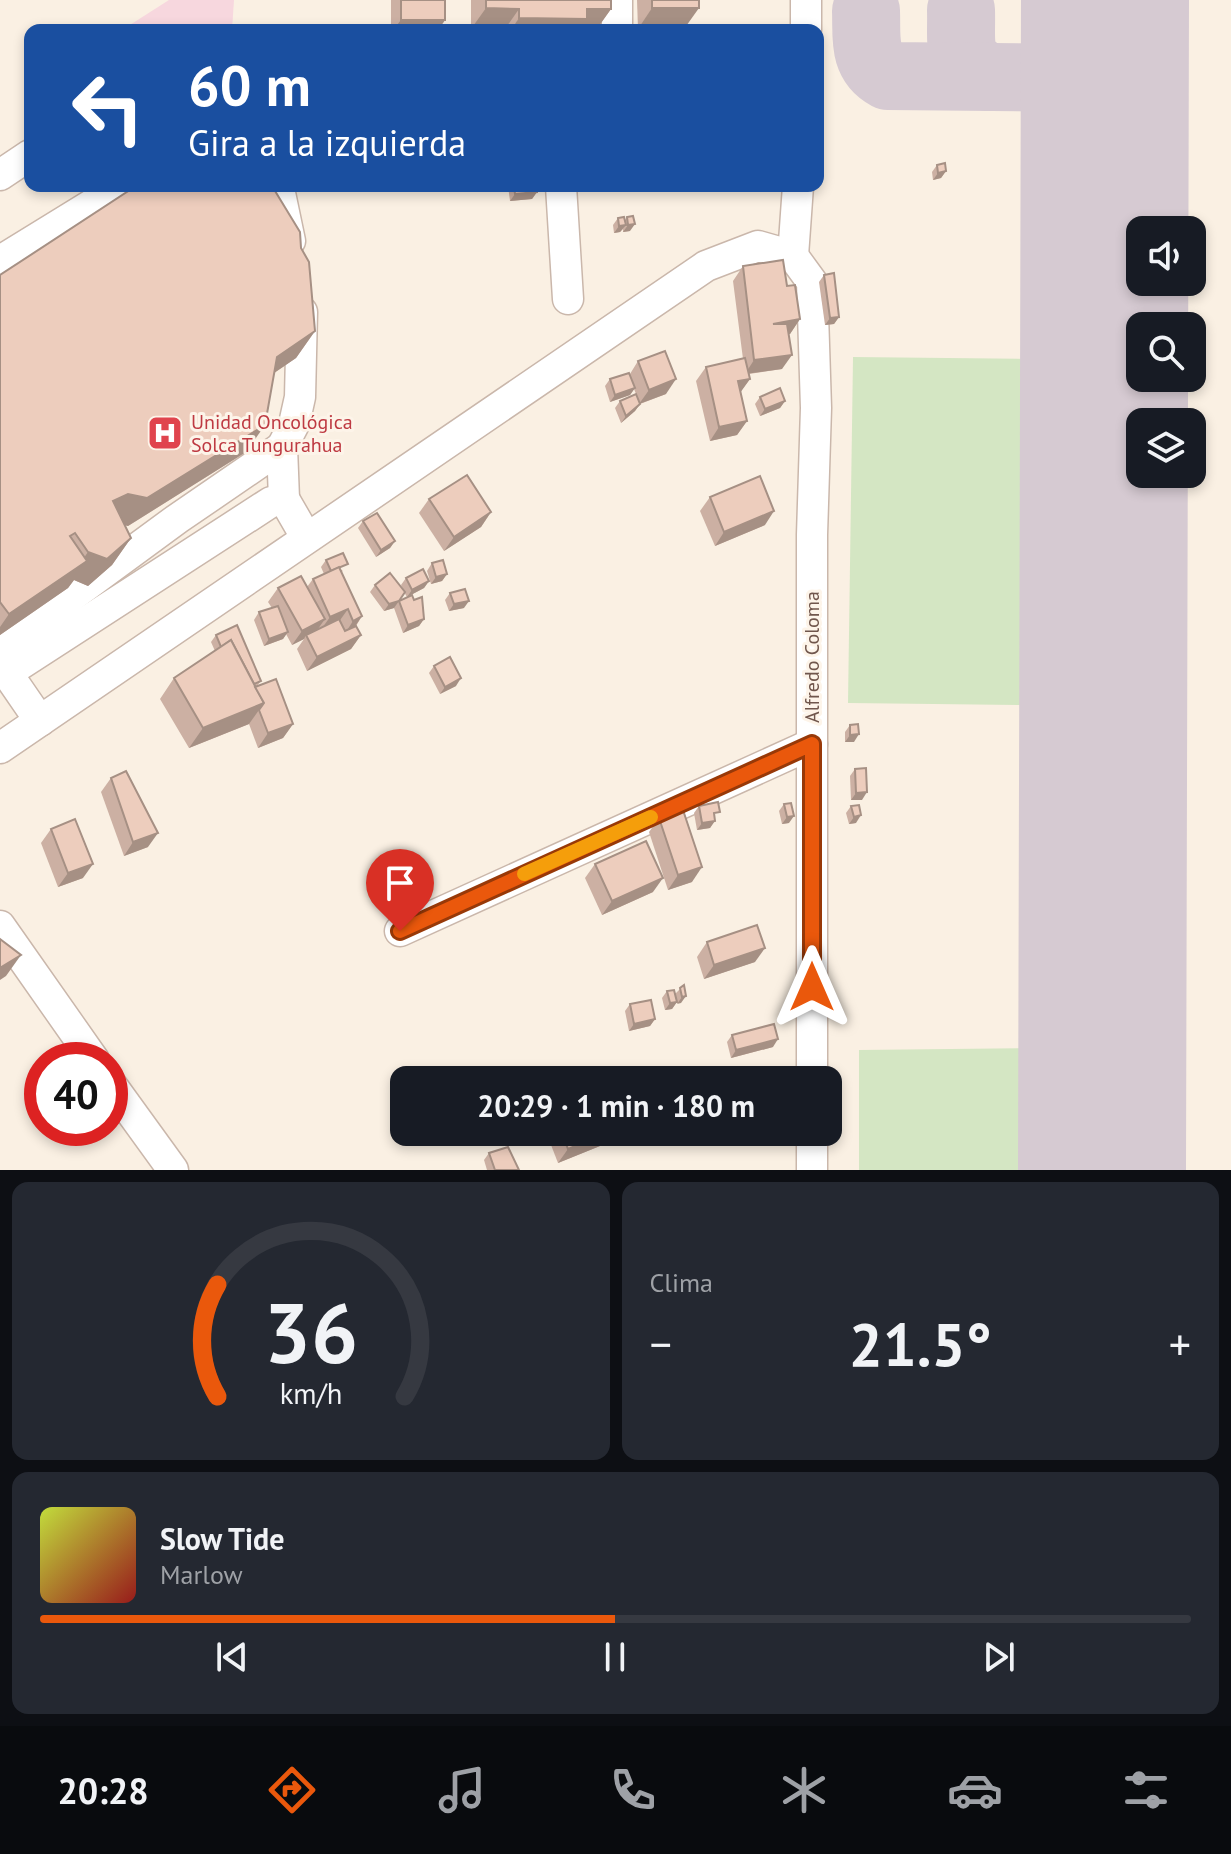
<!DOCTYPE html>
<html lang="es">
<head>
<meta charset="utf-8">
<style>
	body { margin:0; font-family:"PT Sans",sans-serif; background:#242831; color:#f1f3f6; height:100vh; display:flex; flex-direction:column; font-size:30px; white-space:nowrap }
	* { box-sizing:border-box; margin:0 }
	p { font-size:26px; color:#9ea1a6 }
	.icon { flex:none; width:44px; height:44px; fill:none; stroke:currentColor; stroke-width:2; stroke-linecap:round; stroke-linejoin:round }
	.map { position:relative; height:1170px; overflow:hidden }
	.drawer { display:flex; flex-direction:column; gap:12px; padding:12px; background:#0d0f14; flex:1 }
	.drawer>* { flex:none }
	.hud { position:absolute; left:24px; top:24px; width:800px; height:168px; border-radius:16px; box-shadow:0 4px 12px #0003; background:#1a4fa0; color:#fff; overflow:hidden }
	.tools { position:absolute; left:1126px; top:216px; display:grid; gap:16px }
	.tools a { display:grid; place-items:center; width:80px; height:80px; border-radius:16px; background:#171b24; box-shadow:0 4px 12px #0003; font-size:40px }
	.speed { position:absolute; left:24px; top:1042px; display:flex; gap:16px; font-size:40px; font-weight:700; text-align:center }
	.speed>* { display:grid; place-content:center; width:104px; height:104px; border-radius:50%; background:#171b24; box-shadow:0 4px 12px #0003; line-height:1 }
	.speed .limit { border:12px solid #d22; background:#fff; color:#111 }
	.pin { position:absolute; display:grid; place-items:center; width:68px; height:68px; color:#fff; margin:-82px -34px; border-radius:50% 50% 50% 0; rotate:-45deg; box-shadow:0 0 8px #0007 }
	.pin .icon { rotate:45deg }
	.me { position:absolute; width:88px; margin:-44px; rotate:0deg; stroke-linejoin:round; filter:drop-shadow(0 0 6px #0008) }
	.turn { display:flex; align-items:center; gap:28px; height:168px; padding:0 32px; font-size:36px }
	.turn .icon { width:104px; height:104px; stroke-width:2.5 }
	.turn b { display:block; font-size:56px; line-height:68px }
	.big { font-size:60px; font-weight:600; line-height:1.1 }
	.drawer .card { flex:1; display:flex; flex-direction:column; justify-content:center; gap:12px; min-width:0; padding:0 28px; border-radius:16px; background:#242831 }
	.drawer .dial { align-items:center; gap:0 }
	.dial svg { height:208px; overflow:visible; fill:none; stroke:#363941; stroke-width:7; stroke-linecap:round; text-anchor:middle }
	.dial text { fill:#f1f3f6; stroke:none }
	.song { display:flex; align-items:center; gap:24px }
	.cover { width:96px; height:96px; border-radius:12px; background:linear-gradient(135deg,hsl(70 70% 55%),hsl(0 70% 35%)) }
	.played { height:8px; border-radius:4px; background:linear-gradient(90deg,#ea580c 50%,#363941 50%) }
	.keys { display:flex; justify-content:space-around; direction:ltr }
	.heat { display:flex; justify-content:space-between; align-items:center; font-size:44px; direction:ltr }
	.drawer .tiles { flex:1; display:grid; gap:12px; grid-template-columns:1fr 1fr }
	.card:last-child { grid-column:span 2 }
	.trip { position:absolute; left:390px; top:1066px; width:452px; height:80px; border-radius:16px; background:#171b24; box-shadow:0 4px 12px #0003; font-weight:600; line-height:80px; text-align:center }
	.tabs { display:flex; height:128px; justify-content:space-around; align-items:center; background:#090b0e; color:#9ea1a6 }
	.tabs .icon { width:56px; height:56px }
	.tabs .on { color:#ea580c }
	.tabs b { font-size:36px; color:#f1f3f6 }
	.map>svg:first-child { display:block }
	.medical { fill:#f7d7de }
	.grass { fill:#d4e6c3 }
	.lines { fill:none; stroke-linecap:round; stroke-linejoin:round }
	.taxiway { stroke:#d6cad2; stroke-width:68 }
	.runway { stroke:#d6cad2; stroke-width:168 }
	.minor-casing { stroke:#cab7ab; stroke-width:33 }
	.minor { stroke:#fff; stroke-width:30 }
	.wall { fill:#ccb0a3 }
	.shaded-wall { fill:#a69084 }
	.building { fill:#edcdbd; stroke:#a69084; stroke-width:2 }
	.route-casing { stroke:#983908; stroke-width:20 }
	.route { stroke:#ea580c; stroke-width:14 }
	.slow { stroke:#f59e0b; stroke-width:14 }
	.labels { text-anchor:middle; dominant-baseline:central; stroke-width:6; stroke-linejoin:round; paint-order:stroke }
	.health-label { font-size:20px; fill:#be3a42; stroke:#fdf4e9; text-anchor:start }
	.street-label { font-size:20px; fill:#70564c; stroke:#fdf4e9 }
</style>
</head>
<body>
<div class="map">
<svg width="1231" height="1170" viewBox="0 0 1231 1170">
	<rect width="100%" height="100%" fill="#faf0e3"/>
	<polygon class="medical" points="169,0 234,0 232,30 122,30"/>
	<g class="grass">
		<polygon points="853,357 1032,359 1027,705 848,703"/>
		<polygon points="1051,1048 1052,1170 859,1170 859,1050"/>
	</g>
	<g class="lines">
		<g class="taxiway">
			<path d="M961,10C962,44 955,59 987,77"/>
			<path d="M866,11C867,37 862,62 888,76L1105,78"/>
		</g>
		<polyline class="runway" points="1102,1170 1105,0"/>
		<defs>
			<g id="minor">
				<polyline points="617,0 617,30"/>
				<polyline points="806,30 806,0"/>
				<polyline points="0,175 30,155"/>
				<polyline points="274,186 280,193 290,241"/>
				<polyline points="561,186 568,299"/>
				<polyline points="793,256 798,186"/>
				<polyline points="0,261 122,186"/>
				<polyline points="284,499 282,447 294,424 300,397 302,312"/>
				<polyline points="0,649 177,519 282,447"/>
				<polyline points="0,662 7,673 271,502 284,499 306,537"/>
				<polyline points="7,673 40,721"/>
				<polyline points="0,748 706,266 758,246 793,256 812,282 816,408 812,535 812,1080"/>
				<polyline points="0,926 94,1060"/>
				<polyline points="400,931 812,744"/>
				<polyline points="110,1083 173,1170"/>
				<polyline points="812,1170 812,1132"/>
			</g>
		</defs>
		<use href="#minor" class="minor-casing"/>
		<use href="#minor" class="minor"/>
	</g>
	<g class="wall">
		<polygon points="391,0 445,0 445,20 438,30 391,30"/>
		<polygon points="471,0 611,0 611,9 596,30 471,29"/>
		<polygon points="637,0 699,0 684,29 638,29"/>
		<polygon points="937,165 946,171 941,178 933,180 932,172"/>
		<polygon points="508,186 537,186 537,192 532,199 510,201"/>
		<polygon points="627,217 630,231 623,232 623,229 620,232 614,233 613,225 618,218 625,220"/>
		<polygon points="301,248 315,331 296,358 274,373 246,452 128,526 124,525 131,538 112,565 88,586 74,580 68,588 0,635 0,275"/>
		<polygon points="743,266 787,286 800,319 790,334 789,334 782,369 749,374 750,379 740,392 747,421 737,435 710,441 696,381 706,367 743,359 733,281"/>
		<polygon points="824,275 839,317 834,324 825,325 819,282"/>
		<polygon points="638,361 666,394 640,404 635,411 621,423 615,408 620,401 636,394 634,389 630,395 610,402 605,386 610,379 630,374"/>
		<polygon points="760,397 785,401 780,408 760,416 755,404"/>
		<polygon points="710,497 765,525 715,546 700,511"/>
		<polygon points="429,499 491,512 481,527 444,551 419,513"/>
		<polygon points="363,521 395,541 390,548 376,557 358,528"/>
		<polygon points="326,560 343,571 341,572 362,616 356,626 361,635 351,649 307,671 297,649 304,639 292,645 286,634 283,639 264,646 254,620 259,612 272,608 268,602 278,588 307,587 313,579 324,574 321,567"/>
		<polygon points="432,563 447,574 442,581 431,584 427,571"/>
		<polygon points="406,578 429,581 424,588 407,597 404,592 399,601 424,619 419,626 403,633 394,608 384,611 370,592 375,585 403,589 401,585"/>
		<polygon points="450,593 464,608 449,611 445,600"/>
		<polygon points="216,635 261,681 257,686 293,724 283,738 258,748 249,724 189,748 160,699 174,678 215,651 211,642"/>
		<polygon points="434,666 456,686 440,694 429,673"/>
		<polygon points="850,725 854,742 845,742 845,732"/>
		<polygon points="855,769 862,800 851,800 850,776"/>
		<polygon points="111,778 148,847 124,856 101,792"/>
		<polygon points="784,804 789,823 782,824 779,811"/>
		<polygon points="699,806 715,819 710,828 697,830 694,813"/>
		<polygon points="851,806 856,823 849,824 846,813"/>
		<polygon points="659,818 692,882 668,890 649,832"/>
		<polygon points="51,829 83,878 58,887 41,843"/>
		<polygon points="595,864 653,892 602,915 585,878"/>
		<polygon points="707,942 755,962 704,979 697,957"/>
		<polygon points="684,985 681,1003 676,1003 672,1009 665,1010 662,998 667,991 675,994"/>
		<polygon points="630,1004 655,1019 650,1026 629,1031 625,1011"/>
		<polygon points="732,1035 773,1047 731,1058 727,1042"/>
		<polygon points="546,1132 610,1132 600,1146 558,1163"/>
		<polygon points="628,1132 656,1132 630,1143"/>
		<polygon points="489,1153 519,1170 487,1170 484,1160"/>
	</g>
	<g class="shaded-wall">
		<polygon points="486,8 519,9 505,29 471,29"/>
		<polygon points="652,8 699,8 684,29 638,29"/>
		<polygon points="587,9 611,9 596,30 511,30 519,18"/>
		<polygon points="401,20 445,20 438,30 393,30"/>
		<polygon points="946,171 941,178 933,180 938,173"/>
		<polygon points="537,192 532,199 510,201 515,194"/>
		<polygon points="635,224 630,231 623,232 628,225"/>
		<polygon points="626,225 620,232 614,233 619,226"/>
		<polygon points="839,317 834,324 825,325 830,318"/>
		<polygon points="800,319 790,334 763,338 773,324"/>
		<polygon points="315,331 296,358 258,384 277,357"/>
		<polygon points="792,355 782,369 745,374 754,360"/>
		<polygon points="676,379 666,394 639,404 649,390"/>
		<polygon points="750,379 740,393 738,381"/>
		<polygon points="635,388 630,395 610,402 615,395"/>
		<polygon points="785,401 780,408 760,416 765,409"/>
		<polygon points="640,404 635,411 621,423 626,416"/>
		<polygon points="747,421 737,435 710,441 719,427"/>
		<polygon points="265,425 246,452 128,526 109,521 113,501"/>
		<polygon points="774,511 765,525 715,546 724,532"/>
		<polygon points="491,512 481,527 444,551 454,537"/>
		<polygon points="131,538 112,565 88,586 74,580 68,588 0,635 0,627 9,614 76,569 88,552"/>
		<polygon points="395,541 390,548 376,557 381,550"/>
		<polygon points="447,574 442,581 431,584 436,577"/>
		<polygon points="429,581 424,588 407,597 412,590"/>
		<polygon points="399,601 394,608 384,611 389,604"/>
		<polygon points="469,601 464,608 449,611 454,604"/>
		<polygon points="348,609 338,623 320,631 330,617"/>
		<polygon points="362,616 352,631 344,635 353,621"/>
		<polygon points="325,619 315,633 306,635 304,639 292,645 302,631"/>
		<polygon points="424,619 419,626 403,633 408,625"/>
		<polygon points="288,632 283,639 264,646 269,639"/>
		<polygon points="361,635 351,649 307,671 317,657"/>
		<polygon points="461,678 456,686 440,694 445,687"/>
		<polygon points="264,703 249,724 189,748 203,728"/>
		<polygon points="293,724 283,738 258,748 268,733"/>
		<polygon points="859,734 854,742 845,742 850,735"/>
		<polygon points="867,792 862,800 851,800 856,793"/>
		<polygon points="861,815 856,823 849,824 854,817"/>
		<polygon points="794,816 789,823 782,824 787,817"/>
		<polygon points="715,821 710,828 697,830 702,823"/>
		<polygon points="158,833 148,847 124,856 133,842"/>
		<polygon points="93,864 83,878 58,887 68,873"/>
		<polygon points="702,867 692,882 668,890 678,875"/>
		<polygon points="663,878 653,892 602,915 612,901"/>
		<polygon points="765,948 755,962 704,979 714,965"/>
		<polygon points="21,955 6,976 0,980 0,968"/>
		<polygon points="686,996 681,1003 677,1004 682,997"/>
		<polygon points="677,1002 672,1009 665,1010 670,1003"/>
		<polygon points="655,1019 650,1026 629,1031 634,1024"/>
		<polygon points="778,1039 773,1047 731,1058 736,1050"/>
		<polygon points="610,1132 600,1146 558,1163 568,1149"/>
		<polygon points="638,1132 656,1132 630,1143"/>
	</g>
	<g class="building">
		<rect x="401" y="0" width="44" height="20"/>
		<polygon points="486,0 611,0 611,9 587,9 587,19 519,18 519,9 486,8"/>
		<rect x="652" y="0" width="47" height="8"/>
		<polygon points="945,163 946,171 938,173 937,165"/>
		<polygon points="136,186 272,186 300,232 301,248 309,262 315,331 277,357 265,425 147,498 128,494 113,501 131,538 107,559 88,552 75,533 70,536 87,561 9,614 0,602 0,275"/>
		<polygon points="514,186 537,186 537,192 515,194"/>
		<polygon points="633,216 635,224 628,225 627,217"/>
		<polygon points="624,217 626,225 619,226 618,218"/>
		<polygon points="783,260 787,286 795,285 800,319 773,324 787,324 792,355 754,360 743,266"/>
		<polygon points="834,273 839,317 830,318 824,275"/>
		<polygon points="665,351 676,379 649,390 638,361"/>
		<polygon points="745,358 750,379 738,381 747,421 719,427 706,367"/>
		<polygon points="629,373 635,388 615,395 610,379"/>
		<polygon points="780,388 785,401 765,409 760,397"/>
		<polygon points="636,394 640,404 626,416 620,401"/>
		<polygon points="467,475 491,512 454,537 429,499"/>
		<polygon points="760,476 774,511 724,532 710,497"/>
		<polygon points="377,513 395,541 381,550 363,521"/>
		<polygon points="343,553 348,564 331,571 326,560"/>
		<polygon points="443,560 447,574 436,577 432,563"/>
		<polygon points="339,567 362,616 353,621 348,609 330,617 313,579"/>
		<polygon points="423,569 429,581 412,590 406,578"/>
		<polygon points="390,573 405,592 399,601 389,604 375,585"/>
		<polygon points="301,576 325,619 302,631 278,588"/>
		<polygon points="465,589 469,601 454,604 450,593"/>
		<polygon points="412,595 414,600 422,597 424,619 408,625 399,601"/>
		<polygon points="278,606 288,632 269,639 259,612"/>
		<polygon points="339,619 345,631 356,626 361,635 317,657 306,635"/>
		<polygon points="237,625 261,681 254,684 231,640 221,647 216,635"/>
		<polygon points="231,640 264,703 203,728 174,678"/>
		<polygon points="450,657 461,678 445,687 434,666"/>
		<polygon points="276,679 293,724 268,733 259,710 264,703 255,687"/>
		<polygon points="858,724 859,734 850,735 850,725"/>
		<polygon points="866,768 867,792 856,793 855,769"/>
		<polygon points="126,771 158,833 133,842 111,778"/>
		<polygon points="718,802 720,812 714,813 715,821 702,823 699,806"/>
		<polygon points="791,803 794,816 787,817 784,804"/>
		<polygon points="859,805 861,815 854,817 851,806"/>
		<polygon points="683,810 702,867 678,875 659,818"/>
		<polygon points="75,819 93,864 68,873 51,829"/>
		<polygon points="646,841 663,878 612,901 595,864"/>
		<polygon points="757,925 765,948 714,965 707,942"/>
		<polygon points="0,939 21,955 0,968"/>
		<polygon points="684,985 686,996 682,997 680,988"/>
		<polygon points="674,990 677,1002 670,1003 667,991"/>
		<polygon points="651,1000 655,1019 634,1024 630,1004"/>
		<polygon points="774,1024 778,1039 736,1050 732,1035"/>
		<polygon points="653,1072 655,1080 641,1080 639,1076"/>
		<polygon points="695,1073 696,1080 667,1080"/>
		<polygon points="561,1132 610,1132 568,1149"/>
		<polygon points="508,1147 519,1170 495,1170 489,1153"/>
	</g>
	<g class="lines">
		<defs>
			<polyline id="route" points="400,931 812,744 812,987"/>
		</defs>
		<use href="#route" class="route-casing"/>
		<use href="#route" class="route"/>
		<polyline class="slow" points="524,874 651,817"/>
	</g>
	<defs>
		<symbol id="hospital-square" viewBox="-11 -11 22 22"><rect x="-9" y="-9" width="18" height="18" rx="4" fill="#e0444e" stroke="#fdf4e9"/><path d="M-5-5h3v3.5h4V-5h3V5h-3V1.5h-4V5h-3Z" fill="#fff"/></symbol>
	</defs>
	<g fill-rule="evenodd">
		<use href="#hospital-square" x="145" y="413" width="40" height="40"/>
	</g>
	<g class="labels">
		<g class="health-label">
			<text x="191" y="422">Unidad Oncológica<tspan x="191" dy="23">Solca Tungurahua</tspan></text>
		</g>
		<g class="street-label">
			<text transform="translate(812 657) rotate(-90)">Alfredo Coloma</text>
		</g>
	</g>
</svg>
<div class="tools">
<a><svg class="icon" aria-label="sound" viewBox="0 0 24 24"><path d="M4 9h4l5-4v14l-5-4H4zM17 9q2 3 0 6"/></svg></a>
<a><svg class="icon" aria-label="search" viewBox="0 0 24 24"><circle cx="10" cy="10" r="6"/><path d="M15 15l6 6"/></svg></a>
<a><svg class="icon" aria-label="layers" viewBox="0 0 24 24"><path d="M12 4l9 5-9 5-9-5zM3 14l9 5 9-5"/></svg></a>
</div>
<div class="speed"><div class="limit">40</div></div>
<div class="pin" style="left:400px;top:931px;background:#d93025"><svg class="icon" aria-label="arrive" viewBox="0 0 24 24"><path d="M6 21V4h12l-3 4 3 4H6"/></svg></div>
<svg class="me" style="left:812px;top:987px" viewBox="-20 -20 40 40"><path d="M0-17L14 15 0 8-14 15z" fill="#ea580c" stroke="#fff" stroke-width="4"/></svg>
<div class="trip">20:29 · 1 min · 180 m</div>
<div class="hud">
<div class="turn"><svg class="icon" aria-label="left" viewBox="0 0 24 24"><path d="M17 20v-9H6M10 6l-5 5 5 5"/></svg><div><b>60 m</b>Gira a la izquierda</div></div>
</div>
</div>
<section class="drawer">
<div class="tiles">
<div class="card dial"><svg viewBox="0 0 100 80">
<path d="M14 69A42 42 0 1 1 86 69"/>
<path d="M14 69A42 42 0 0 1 14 26" stroke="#ea580c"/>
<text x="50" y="56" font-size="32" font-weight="700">36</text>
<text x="50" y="72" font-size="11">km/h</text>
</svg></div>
<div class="card"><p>Clima</p>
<div class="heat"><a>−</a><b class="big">21.5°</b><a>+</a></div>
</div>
<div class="card">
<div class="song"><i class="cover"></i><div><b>Slow Tide</b><p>Marlow</p></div></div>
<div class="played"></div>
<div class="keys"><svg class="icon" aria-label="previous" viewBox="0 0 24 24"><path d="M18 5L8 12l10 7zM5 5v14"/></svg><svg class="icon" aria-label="pause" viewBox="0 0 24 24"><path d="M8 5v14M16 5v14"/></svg><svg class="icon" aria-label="next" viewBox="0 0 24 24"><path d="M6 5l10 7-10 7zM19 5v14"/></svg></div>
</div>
</div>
</section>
<nav class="tabs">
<b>20:28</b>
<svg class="icon on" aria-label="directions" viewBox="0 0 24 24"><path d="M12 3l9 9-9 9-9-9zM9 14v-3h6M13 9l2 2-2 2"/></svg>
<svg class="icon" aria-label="music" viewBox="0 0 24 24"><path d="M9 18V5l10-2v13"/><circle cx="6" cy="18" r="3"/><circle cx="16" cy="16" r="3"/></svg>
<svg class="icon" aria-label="phone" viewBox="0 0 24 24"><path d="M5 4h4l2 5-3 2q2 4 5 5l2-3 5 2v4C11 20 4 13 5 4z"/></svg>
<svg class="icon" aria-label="climate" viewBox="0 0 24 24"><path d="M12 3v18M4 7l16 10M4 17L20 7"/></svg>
<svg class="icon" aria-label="car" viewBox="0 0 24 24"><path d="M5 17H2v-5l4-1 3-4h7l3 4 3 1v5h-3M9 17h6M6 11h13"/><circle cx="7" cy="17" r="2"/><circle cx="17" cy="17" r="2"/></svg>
<svg class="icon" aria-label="filters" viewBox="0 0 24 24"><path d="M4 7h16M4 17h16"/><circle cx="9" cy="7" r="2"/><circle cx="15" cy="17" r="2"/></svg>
</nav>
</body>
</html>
